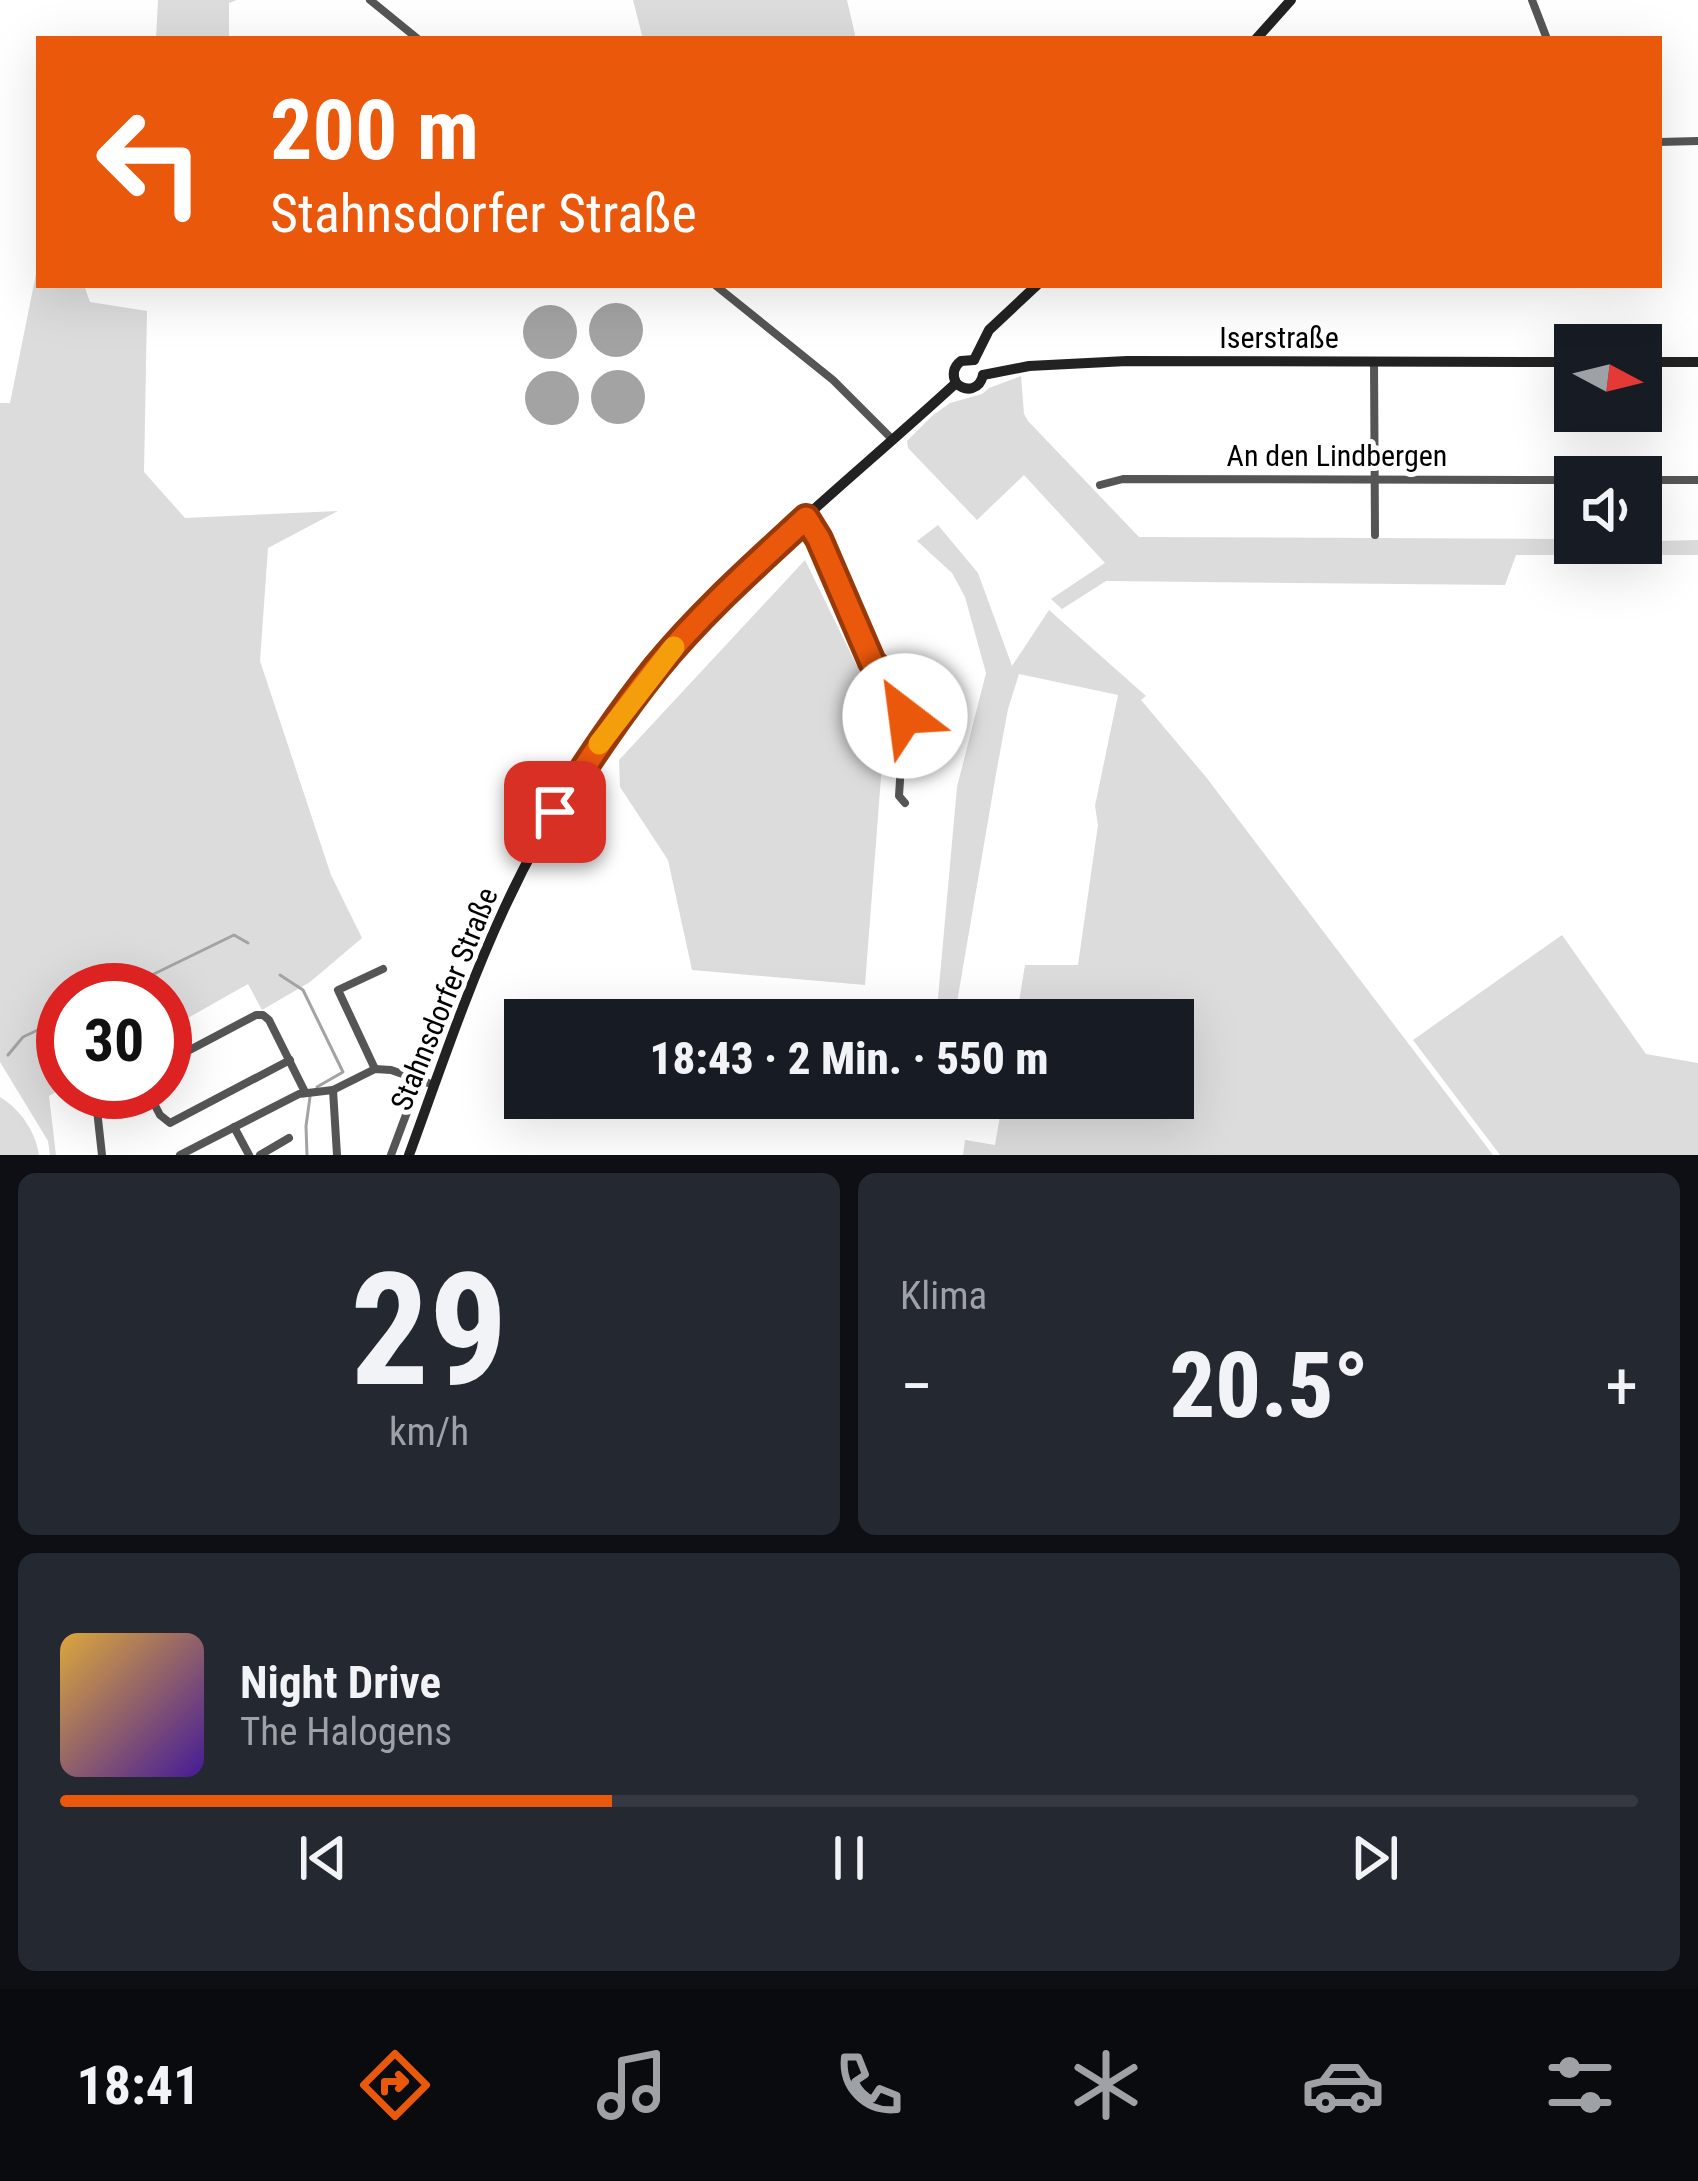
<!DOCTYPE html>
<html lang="de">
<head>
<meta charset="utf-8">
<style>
	body { margin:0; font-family:"Roboto Condensed",sans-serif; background:#242831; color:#f1f3f6; height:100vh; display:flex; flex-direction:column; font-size:45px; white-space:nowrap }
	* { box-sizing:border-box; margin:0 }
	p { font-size:39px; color:#9ea1a6 }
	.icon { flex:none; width:66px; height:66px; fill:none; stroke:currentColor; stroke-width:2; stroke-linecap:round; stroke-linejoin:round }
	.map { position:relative; height:1155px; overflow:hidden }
	.side { display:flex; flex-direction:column; gap:18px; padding:18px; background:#0d0f14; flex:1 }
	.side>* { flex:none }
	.guide { position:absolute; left:36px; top:36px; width:1626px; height:252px; border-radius:0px; box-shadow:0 12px 48px #0002; background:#ea580c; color:#fff; overflow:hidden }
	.needle { width:78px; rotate:97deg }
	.controls { position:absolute; left:1554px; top:324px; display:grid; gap:24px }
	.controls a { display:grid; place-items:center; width:108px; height:108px; border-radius:0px; background:#171b24; box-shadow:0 12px 48px #0002; font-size:60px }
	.speed { position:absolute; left:36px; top:963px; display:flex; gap:24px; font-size:60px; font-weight:700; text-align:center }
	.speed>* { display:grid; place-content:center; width:156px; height:156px; border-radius:50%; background:#171b24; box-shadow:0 12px 48px #0002; line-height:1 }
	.speed .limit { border:18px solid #d22; background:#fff; color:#111 }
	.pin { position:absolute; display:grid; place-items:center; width:102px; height:102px; color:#fff; margin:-51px; border-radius:24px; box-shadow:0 6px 18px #0006 }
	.me { position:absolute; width:132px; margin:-66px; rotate:330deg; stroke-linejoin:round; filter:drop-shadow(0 0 9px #0008) }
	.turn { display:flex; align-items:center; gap:42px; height:252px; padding:0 36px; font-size:54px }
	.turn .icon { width:156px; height:156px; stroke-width:2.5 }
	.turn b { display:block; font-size:84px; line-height:102px }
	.big { font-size:90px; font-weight:800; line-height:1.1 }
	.side .tile { flex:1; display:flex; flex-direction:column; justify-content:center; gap:18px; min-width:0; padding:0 42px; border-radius:18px; background:#242831 }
	.side .dial { align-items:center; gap:0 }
	.dial b { font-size:156px; line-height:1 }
	.song { display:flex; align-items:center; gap:36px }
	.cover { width:144px; height:144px; border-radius:18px; background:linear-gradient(135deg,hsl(40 70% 55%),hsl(260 70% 35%)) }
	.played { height:12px; border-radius:6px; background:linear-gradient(90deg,#ea580c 35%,#363941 35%) }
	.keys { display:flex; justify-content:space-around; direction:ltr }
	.heat { display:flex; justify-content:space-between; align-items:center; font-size:66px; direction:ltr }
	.side .tiles { flex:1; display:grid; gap:18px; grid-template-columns:1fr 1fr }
	.tile:last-child { grid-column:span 2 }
	.trip { position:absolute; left:504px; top:999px; width:690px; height:120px; border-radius:0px; background:#171b24; box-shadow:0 12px 48px #0002; font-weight:800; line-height:120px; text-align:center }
	.menu { display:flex; height:192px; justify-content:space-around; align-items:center; background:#090b0e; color:#9ea1a6 }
	.menu .icon { width:84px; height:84px }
	.menu .active { color:#ea580c }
	.menu b { font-size:54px; color:#f1f3f6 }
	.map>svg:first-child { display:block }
	.green { fill:#dcdcdc }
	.water { fill:#a3a3a3 }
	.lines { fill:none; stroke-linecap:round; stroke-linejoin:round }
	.stream { stroke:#a3a3a3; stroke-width:3 }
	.street { stroke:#555; stroke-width:8 }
	.secondary { stroke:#222; stroke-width:10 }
	.route-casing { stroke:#983908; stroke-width:30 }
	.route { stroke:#ea580c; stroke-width:21 }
	.slow { stroke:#f59e0b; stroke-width:21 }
	.labels { text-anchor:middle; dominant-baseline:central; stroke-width:10; stroke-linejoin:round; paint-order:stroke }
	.street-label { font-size:30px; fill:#000; stroke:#fff }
</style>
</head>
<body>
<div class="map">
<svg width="1698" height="1155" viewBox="0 0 1698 1155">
	<rect width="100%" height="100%" fill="#fff"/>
	<g class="green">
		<polygon points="158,0 237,0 229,3 229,39 156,39"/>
		<polygon points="633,0 847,0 856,39 643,39"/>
		<polygon points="39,259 39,285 81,285 85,288 90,302 147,311 144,472 185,518 338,511 268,548 260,661 331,875 362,938 310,982 262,1010 248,984 165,1031 165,990 63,990 63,1088 49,1096 56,1155 50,1155 48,1141 0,1062 0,403 10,403"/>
		<polygon points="1021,376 1024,414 1028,421 1139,537 1575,539 1575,543 1698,540 1698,555 1516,555 1505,585 1106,581 1062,609 1051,599 1105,563 1024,475 977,520 908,448 907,441 932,416 950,403 982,394 989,388"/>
		<polygon points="938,525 978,573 1012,666 1049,610 1146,696 1141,700 1206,777 1493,1155 963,1155 965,1140 995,1145 1003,1098 1173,1098 1173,1020 1016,1020 1025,965 1078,965 1098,825 1095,806 1118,695 1019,674 1008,709 996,774 954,1020 936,1020 957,787 986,673 965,597 952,573 917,541"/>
		<polygon points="805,560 856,664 887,700 865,985 692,970 668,860 620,787 619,760"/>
		<polygon points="1562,935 1646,1054 1698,1063 1698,1155 1500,1155 1413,1040"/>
		<path d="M0,1097C21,1110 35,1131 39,1155H0Z"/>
	</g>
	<g class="water">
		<circle cx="616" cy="330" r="27"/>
		<circle cx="550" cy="332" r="27"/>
		<circle cx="618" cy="397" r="27"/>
		<circle cx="552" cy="398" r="27"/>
	</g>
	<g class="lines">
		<g class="stream">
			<polyline points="280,975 303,990 343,1072 317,1087"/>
			<polyline points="121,990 234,935 248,943"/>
			<polyline points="8,1055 23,1037 63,1018"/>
			<polyline points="307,1155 306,1126 310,1097"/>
		</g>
		<g class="street">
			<polyline points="370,0 418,39"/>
			<polyline points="1532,0 1547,39"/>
			<polyline points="1659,142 1698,141"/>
			<polyline points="715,285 833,380 893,440"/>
			<polyline points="1374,362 1375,535"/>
			<polyline points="1641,480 1698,480"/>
			<polyline points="1100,485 1123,479 1575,480"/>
			<path d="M806,518C833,561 846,611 870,657C878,673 897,683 905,701L899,796L905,803"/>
			<polyline points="165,1063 256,1015 263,1015 269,1020 305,1092"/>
			<polyline points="375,1069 338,990 383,969"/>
			<polyline points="333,1090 337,1155"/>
			<polyline points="95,1092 102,1155"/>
			<polyline points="148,1092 160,1115 170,1123 290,1060"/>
			<polyline points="234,1127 249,1155"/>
			<polyline points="180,1155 299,1094 333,1090 375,1069 391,1070 434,1085"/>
			<polyline points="260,1155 289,1138"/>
			<polyline points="391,1155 419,1080"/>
		</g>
		<g class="secondary">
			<polyline points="1256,39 1291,0"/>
			<polyline points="974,360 989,330 1037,285"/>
			<polyline points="1641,362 1698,362"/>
			<polyline points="983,375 1029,366 1127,361 1575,362"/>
			<path d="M956,383C952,375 953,367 961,361L974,360"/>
			<path d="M956,383C967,393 980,389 983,375"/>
			<path d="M409,1155C439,1073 467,989 504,909C544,822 598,737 659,664C747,560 856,475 956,383"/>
		</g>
	</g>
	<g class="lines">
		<defs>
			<path id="route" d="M555,812C587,763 619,714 656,668C701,613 754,566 806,518L819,539L872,662L902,693L905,716"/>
		</defs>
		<use href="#route" class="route-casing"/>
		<use href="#route" class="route"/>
		<polyline class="slow" points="599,744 674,647"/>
	</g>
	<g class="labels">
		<g class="street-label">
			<text x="1279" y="337">Iserstraße</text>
			<text x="1337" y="455">An den Lindbergen</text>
			<text transform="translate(444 999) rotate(-68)">Stahnsdorfer Straße</text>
		</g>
	</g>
</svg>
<div class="controls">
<a><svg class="needle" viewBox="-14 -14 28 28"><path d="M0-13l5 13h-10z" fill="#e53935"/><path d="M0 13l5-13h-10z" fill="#9ea1a6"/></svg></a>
<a><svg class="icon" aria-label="sound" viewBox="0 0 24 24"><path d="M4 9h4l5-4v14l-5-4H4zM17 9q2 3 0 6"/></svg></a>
</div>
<div class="speed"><div class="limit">30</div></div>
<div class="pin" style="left:555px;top:812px;background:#d93025"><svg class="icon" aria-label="arrive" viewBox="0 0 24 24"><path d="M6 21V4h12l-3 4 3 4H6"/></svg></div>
<svg class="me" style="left:905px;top:716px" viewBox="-20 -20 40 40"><circle r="19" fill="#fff"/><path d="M0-13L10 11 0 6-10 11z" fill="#ea580c"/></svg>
<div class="trip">18:43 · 2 Min. · 550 m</div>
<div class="guide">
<div class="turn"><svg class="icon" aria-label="left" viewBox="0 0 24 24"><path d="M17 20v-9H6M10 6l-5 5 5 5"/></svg><div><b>200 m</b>Stahnsdorfer Straße</div></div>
</div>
</div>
<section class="side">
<div class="tiles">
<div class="tile dial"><b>29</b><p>km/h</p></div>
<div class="tile"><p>Klima</p>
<div class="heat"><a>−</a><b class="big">20.5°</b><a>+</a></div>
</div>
<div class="tile">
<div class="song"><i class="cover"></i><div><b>Night Drive</b><p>The Halogens</p></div></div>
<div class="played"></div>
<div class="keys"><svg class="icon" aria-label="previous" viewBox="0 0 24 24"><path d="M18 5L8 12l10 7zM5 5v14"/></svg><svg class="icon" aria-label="pause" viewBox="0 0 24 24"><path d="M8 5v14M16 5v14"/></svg><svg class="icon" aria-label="next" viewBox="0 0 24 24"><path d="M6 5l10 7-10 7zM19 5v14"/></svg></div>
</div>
</div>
</section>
<nav class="menu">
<b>18:41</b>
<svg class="icon active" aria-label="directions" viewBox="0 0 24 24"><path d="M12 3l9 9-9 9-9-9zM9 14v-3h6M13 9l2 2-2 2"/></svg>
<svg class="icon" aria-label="music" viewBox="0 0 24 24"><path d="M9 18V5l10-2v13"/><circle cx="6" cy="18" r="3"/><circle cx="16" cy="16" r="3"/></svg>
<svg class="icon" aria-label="phone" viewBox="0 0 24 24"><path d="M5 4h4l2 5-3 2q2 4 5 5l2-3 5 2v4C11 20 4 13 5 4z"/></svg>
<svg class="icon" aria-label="climate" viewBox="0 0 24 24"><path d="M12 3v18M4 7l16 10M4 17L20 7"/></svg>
<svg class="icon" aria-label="car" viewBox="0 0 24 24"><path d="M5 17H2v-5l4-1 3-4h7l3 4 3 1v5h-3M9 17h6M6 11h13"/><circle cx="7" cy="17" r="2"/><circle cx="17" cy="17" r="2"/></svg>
<svg class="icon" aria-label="filters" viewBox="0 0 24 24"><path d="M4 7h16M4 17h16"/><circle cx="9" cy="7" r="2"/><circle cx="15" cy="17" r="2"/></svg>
</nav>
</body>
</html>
